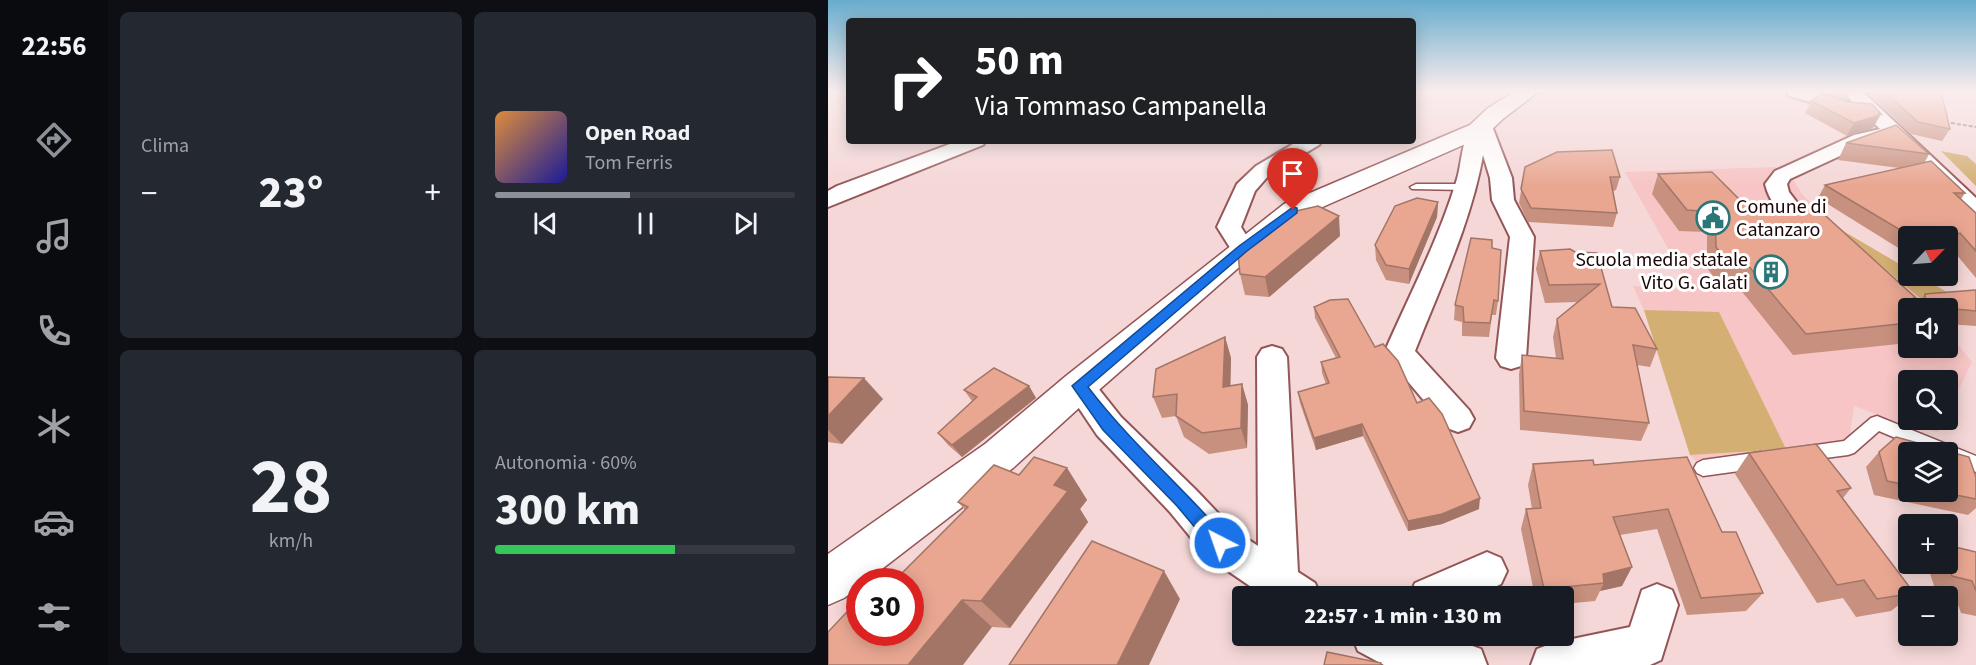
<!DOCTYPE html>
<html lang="it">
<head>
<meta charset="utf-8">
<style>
	body { margin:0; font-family:"Source Sans 3",sans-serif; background:#242831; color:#f1f3f6; height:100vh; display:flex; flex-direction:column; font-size:22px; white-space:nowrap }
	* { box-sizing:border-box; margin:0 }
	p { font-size:20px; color:#9ea1a6 }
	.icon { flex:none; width:33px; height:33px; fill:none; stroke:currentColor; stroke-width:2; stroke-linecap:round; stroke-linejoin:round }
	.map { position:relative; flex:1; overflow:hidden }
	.drawer { display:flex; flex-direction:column; gap:12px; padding:12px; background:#0d0f14; width:720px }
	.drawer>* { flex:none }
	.guide { position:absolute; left:18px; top:18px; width:570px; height:126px; border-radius:6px; box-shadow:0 3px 15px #0003; background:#202124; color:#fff; overflow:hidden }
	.needle { width:39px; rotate:65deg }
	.buttons { position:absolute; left:1070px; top:226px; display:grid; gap:12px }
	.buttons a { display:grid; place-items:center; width:60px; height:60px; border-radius:6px; background:#171b24; box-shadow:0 3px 15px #0003; font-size:30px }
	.speed { position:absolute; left:18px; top:568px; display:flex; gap:12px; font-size:30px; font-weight:700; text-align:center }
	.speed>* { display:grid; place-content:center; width:78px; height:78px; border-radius:50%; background:#171b24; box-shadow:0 3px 15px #0003; line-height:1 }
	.speed .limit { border:9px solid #d22; background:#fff; color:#111 }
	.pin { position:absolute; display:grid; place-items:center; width:51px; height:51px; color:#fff; margin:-62px -26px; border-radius:50% 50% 50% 0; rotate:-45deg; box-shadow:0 0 6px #0007 }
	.pin .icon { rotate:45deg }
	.me { position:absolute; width:66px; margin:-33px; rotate:319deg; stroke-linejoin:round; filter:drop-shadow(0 0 4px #0008) }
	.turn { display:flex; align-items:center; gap:21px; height:126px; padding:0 30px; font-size:27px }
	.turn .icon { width:78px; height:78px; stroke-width:2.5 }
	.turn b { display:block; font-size:42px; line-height:51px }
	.big { font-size:45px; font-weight:800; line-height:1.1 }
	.drawer .card { flex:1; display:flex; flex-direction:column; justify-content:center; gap:9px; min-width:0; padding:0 21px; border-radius:9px; background:#242831 }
	.drawer .dial { align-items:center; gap:0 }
	.dial b { font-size:78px; line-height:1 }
	.song { display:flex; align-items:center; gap:18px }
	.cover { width:72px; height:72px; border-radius:9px; background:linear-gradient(135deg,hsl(30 70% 55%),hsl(240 70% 35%)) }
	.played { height:6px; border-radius:3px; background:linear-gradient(90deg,#8c9099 45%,#363941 45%) }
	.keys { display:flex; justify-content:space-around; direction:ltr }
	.heat { display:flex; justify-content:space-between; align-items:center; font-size:33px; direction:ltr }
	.charge { height:9px; border-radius:4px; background:linear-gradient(90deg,#34c759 60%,#363941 0) }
	.drawer .tiles { flex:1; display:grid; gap:12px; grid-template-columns:repeat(2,1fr) }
	.trip { position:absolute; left:404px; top:586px; width:342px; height:60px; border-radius:6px; background:#171b24; box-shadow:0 3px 15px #0003; font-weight:800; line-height:60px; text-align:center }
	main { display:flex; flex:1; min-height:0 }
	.menu { display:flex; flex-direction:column; width:108px; justify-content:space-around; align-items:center; background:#090b0e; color:#9ea1a6 }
	.menu .icon { width:42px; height:42px }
	.menu .current { color:#8c9099 }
	.menu b { font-size:27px; color:#f1f3f6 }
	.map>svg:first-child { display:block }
	.built { fill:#f7c5c5 }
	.green { fill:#d4af74 }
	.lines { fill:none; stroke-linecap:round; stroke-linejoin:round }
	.lane-casing { stroke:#945557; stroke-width:3 }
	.street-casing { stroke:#945557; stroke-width:4 }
	.secondary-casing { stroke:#945557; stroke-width:3 }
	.path { stroke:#896f70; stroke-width:2; stroke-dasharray:4 2; stroke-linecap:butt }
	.lane { fill:#fff; fill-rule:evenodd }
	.street { fill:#fff; fill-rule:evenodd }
	.secondary { fill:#fff; fill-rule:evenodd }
	.wall { fill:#c8907e; fill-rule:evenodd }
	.shaded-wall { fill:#a37566 }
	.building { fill:#e9a792; stroke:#a37566; stroke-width:1.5 }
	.route { fill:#1a73e8; stroke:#114b97; stroke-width:1.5 }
	.labels { text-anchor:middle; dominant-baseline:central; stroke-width:6; stroke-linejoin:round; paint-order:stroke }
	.poi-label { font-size:20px; fill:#1a0405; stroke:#fff; text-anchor:start }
</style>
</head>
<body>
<main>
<nav class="menu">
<b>22:56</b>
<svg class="icon current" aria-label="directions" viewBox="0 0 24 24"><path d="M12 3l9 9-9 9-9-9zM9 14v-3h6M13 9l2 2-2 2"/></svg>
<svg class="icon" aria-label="music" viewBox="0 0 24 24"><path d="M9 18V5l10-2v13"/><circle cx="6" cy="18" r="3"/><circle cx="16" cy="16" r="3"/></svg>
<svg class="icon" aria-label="phone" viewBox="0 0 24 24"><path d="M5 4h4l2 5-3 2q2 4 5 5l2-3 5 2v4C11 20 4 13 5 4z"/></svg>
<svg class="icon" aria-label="climate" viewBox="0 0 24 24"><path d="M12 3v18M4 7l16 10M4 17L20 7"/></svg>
<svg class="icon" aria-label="car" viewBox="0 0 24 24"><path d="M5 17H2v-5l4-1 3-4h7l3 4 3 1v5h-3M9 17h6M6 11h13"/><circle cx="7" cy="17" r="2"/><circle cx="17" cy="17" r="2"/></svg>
<svg class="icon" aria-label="filters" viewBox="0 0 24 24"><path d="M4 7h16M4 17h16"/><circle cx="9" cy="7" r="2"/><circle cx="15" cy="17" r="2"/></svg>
</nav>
<section class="drawer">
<div class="tiles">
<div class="card"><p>Clima</p>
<div class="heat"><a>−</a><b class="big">23°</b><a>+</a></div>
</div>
<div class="card">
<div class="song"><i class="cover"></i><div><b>Open Road</b><p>Tom Ferris</p></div></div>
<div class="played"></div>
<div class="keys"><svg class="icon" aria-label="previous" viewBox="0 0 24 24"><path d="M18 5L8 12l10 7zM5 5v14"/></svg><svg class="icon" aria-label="pause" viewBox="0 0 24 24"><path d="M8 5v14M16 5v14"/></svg><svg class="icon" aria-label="next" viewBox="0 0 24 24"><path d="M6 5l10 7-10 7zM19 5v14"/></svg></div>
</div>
<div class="card dial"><b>28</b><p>km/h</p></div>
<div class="card"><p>Autonomia · 60%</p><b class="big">300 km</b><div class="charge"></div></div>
</div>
</section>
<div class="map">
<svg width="1148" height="665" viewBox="0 0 1148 665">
	<rect width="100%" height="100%" fill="#f5d7d7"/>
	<polygon class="built" points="947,167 963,176 974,194 1005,225 1093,299 1101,309 1080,309 1080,348 1119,348 1119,331 1144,362 1119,414 1119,381 1080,381 1080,420 1116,420 1110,432 1072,423 1026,406 1020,448 875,468 862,455 816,310 805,286 863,289 797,172"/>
	<g class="green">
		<polygon points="1113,151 1139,156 1148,164 1148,186"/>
		<polygon points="1005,225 1080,269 1080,276 1092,276 1122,294 1093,299"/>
		<polygon points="816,310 891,312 958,449 862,455"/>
	</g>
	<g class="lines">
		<defs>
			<g id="lane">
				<polygon points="588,184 637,184 643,187 637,190 584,189 582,187"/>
				<polygon points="1049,416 1148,456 1148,472 1119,460 1119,453 1103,453 1051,431 1026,453 1020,455 974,461 968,459 965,454 968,449 974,447 1016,441 1043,418"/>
				<polygon points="933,452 939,455 942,460 939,465 933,468 875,476 869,473 866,468 869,463 875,460"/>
			</g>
			<g id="street">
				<path d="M959,92H988L1025,103L1016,92H1035L1148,198V217L1140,215L1060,137L1040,143L962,179L959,184L961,192L977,213L974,218C955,223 941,201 937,184L947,171L1026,135L1052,129L1031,109L1023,113L961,96Z"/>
				<path d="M655,120L662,122L664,126L684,178L686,200L706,237L698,358L693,366L683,369L673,366L668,358L682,237L664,200L662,178L655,155C643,223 612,287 587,351L641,410L646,419L641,428L630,432L619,428L556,353C581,296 611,239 629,179C635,160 633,126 655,120Z"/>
				<polygon points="130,141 158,141 155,145 0,207 0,191 9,186"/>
				<polygon points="470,141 494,141 491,145 442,174 427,191 413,227 427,249 424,254 415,256 406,254 389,227 409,184 428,166"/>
				<polygon points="444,346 454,349 459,357 470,572 487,583 493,597 438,597 378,556 342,512 269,435 236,386 240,378 251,374 262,378 293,417 368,490 406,530 430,546 429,357 434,349"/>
				<polygon points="659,552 673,558 679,571 673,584 646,597 581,597 587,583"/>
				<polygon points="829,584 844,590 850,605 833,660 822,665 703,665 709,649 725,643 802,627 814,590"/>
				<path d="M524,636C567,636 612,633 653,649L659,665H556L530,651Z"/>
			</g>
			<polygon id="secondary" points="686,92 710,92 676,118 658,135 474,216 425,255 264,396 185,468 37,582 32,582 32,586 16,598 0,605 0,554 157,444 238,376 456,204 642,125 660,108"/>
		</defs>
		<use href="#lane" class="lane-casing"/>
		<use href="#street" class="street-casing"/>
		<use href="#secondary" class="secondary-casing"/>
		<polyline class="path" points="1117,122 1148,127"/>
		<use href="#lane" class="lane"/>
		<use href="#street" class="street"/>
		<use href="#secondary" class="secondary"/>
	</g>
	<g class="wall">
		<polygon points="1004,92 1022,92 1019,99 1003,94"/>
		<polygon points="1039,92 1113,92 1122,129 1114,141 1083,134"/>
		<polygon points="983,101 1053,114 1045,128 1019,136 977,113"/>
		<polygon points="1018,143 1101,154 1097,162 1137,193 1133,199 1148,213 1148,278 1122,247 1119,248 1119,237 1080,237 1080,254 990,198 997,185 1071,168 1010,160"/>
		<polygon points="697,167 792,177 788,190 785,191 789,213 785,227 700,222 691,203"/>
		<polygon points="830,174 923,211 1088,298 1087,300 1090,303 1097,294 1148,290 1148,326 1119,324 1119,309 1080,309 1080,343 965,355 903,278 888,280 879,268 879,232 851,231 824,194"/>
		<polygon points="610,202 609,217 581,284 558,280 548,260 547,245"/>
		<polygon points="512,236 441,297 417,295 412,274"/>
		<polygon points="643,238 670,301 668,315 664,315 661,337 634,336 634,322 626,320 627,305"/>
		<polygon points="712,251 769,253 784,307 829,349 822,367 809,365 821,423 813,441 692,430 691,374 694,355 728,358 725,337 729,319 749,302 717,303 708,269"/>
		<polygon points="486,307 547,347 589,403 651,509 614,524 580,531 535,436 488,450 472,403 470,392 498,384 494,373 493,362 508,358 487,318"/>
		<polygon points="397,337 403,358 402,386 414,384 420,405 419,448 381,454 356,437 348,416 334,418 325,397"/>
		<polygon points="0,377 55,399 14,444 0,442"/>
		<polygon points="201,386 208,398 134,457 120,445 110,433 144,401 136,390"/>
		<path d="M1068,437L1141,457L1148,477V508L1140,515L1046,495L1038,467L1051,452ZM1080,453H1119V492H1080Z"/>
		<polygon points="921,453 1023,488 1015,498 1086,593 1063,611 1028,617 1015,598 989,603 907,474"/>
		<polygon points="705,464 766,465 894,532 935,593 918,611 859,615 829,529 792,535 794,586 772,591 767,601 735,604 735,597 707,597 693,529 698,509 704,509 700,485"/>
		<polygon points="239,468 259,500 252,509 260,522 182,628 164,627 68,579 137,510 130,502 191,475"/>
		<polygon points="1119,545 1147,552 1148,551 1148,616 1133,613 1126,594 1107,589 1099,564 1119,564"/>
	</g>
	<g class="shaded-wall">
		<polygon points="1052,115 1045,128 1019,136 1026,123"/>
		<polygon points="610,202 609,217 581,284 581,269"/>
		<polygon points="511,216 512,236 441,297 437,277"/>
		<polygon points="1132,233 1122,247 1119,248 1119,237 1116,237"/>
		<polygon points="397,337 403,358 402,408 395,387"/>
		<polygon points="36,378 55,399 14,444 0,430 0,416"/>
		<polygon points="414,384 420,405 419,448 413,428"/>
		<polygon points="201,386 208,398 134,457 124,445"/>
		<polygon points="534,424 535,436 488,450 486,438"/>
		<polygon points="239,468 259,500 252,509 260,522 182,628 153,601 226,485"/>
		<polygon points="652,498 651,509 614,524 580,531 580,521"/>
		<polygon points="804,567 794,586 772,591 776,583 775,574"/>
		<polygon points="336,571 352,599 321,665 289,665"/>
		<polygon points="134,600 164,627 135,665 80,665"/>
	</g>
	<g class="building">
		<polygon points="1057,92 1113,92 1122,129 1090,122"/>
		<polygon points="993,94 1021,102 1044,104 1053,114 1050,113 1052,115 1026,123 983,101"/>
		<polygon points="1068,125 1101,154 1018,143"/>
		<polygon points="784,150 792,177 782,177 789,213 703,208 693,189 697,167 729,152"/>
		<polygon points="1103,161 1137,193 1126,193 1148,213 1148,251 1132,233 1116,237 1084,237 997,185"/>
		<polygon points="884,172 923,211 989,208 1088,298 1086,298 1097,309 1080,309 1080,323 978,334 913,257 897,259 888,247 887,212 859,210 830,174"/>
		<polygon points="589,198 610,202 581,269 558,265 547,245 567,206"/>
		<polygon points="490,206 511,216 437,277 412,274 410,254 468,211"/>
		<polygon points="643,238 664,240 664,248 673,250 670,301 666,300 662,323 636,322 635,307 627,305"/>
		<polygon points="742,249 747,252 769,253 784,307 807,308 829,349 805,345 821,423 696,411 694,355 735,359 729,319 772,284 721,285 712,251"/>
		<polygon points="1147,290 1148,290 1148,311 1097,306 1097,294"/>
		<polygon points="520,299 547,347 555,344 570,361 589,403 601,398 614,414 652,498 614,514 580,521 534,424 486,438 470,392 501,383 493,362 512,357 486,307 502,300"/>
		<polygon points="397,337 395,387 414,384 413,428 374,433 348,416 349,394 325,397 328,369"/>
		<polygon points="166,368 201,386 124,445 110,433 149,397 136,390"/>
		<polygon points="0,377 36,378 0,416"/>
		<polygon points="1068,437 1141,457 1148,477 1148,499 1113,492 1119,492 1119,453 1080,453 1080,485 1059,481 1051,452"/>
		<polygon points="988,444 1023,488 1009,491 1086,593 1049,599 1036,580 1009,585 921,453"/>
		<polygon points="206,457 239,468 226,485 240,491 153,601 134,600 80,665 0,665 0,632 32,598 32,633 82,633 82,582 46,582 54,573 68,579 140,507 130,502 166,465 191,475"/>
		<polygon points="859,457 894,532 908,532 935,593 873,598 840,509 785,517 804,567 775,574 776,583 716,589 698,509 713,508 705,464 765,460 766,465"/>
		<polygon points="264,541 336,571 289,665 181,665"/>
		<polygon points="1119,545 1148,552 1148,591 1144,581 1124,576 1119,561"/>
		<polygon points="499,652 553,663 552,665 496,665"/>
	</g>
	<linearGradient id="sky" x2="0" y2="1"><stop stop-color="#68accd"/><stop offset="0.49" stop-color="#faeded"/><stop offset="1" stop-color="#faeded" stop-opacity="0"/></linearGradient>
	<rect width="1148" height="186" fill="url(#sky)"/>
	<path class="route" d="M465,207L469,208V213L419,251L260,387C301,441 353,486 398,537L401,543L398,549L392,551L385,549L349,506L275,430L244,386L411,246Z"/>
	<defs>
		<symbol id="civic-ring" viewBox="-11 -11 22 22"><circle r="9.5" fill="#fff" stroke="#2c7679" stroke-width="1.5"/><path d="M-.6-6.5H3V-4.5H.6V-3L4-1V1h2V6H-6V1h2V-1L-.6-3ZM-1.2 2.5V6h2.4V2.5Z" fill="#2c7679"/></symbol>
		<symbol id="building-ring" viewBox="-11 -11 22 22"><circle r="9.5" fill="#fff" stroke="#2c7679" stroke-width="1.5"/><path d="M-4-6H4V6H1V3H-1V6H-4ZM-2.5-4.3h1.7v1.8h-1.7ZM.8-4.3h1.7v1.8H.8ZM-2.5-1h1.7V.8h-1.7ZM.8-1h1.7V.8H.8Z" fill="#2c7679"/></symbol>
	</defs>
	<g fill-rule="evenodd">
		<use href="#civic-ring" x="866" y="199" width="38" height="38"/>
		<use href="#building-ring" x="924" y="253" width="38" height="38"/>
	</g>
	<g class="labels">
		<g class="poi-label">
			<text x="908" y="207">Comune di<tspan x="908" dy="23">Catanzaro</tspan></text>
			<text x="920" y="260" text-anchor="end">Scuola media statale<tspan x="920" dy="23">Vito G. Galati</tspan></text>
		</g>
	</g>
</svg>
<div class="buttons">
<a><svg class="needle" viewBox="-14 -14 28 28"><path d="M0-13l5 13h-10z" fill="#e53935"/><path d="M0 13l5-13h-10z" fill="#9ea1a6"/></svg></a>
<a><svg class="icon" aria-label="sound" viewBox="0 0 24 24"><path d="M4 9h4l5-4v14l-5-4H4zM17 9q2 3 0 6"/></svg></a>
<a><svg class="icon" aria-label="search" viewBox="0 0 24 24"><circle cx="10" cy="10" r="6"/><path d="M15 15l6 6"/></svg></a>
<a><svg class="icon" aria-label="layers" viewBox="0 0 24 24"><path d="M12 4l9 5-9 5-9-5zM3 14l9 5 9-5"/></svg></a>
<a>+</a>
<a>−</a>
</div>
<div class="speed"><div class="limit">30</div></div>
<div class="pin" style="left:465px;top:210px;background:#d93025"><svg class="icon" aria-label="arrive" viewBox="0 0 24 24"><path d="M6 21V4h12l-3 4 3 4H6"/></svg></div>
<svg class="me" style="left:392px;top:543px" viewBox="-20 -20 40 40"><circle r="17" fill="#1a73e8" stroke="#fff" stroke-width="3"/><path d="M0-11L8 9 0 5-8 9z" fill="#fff"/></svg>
<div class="trip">22:57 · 1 min · 130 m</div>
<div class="guide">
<div class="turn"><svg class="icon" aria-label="right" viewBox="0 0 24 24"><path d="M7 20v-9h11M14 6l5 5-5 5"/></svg><div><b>50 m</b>Via Tommaso Campanella</div></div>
</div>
</div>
</main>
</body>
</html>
